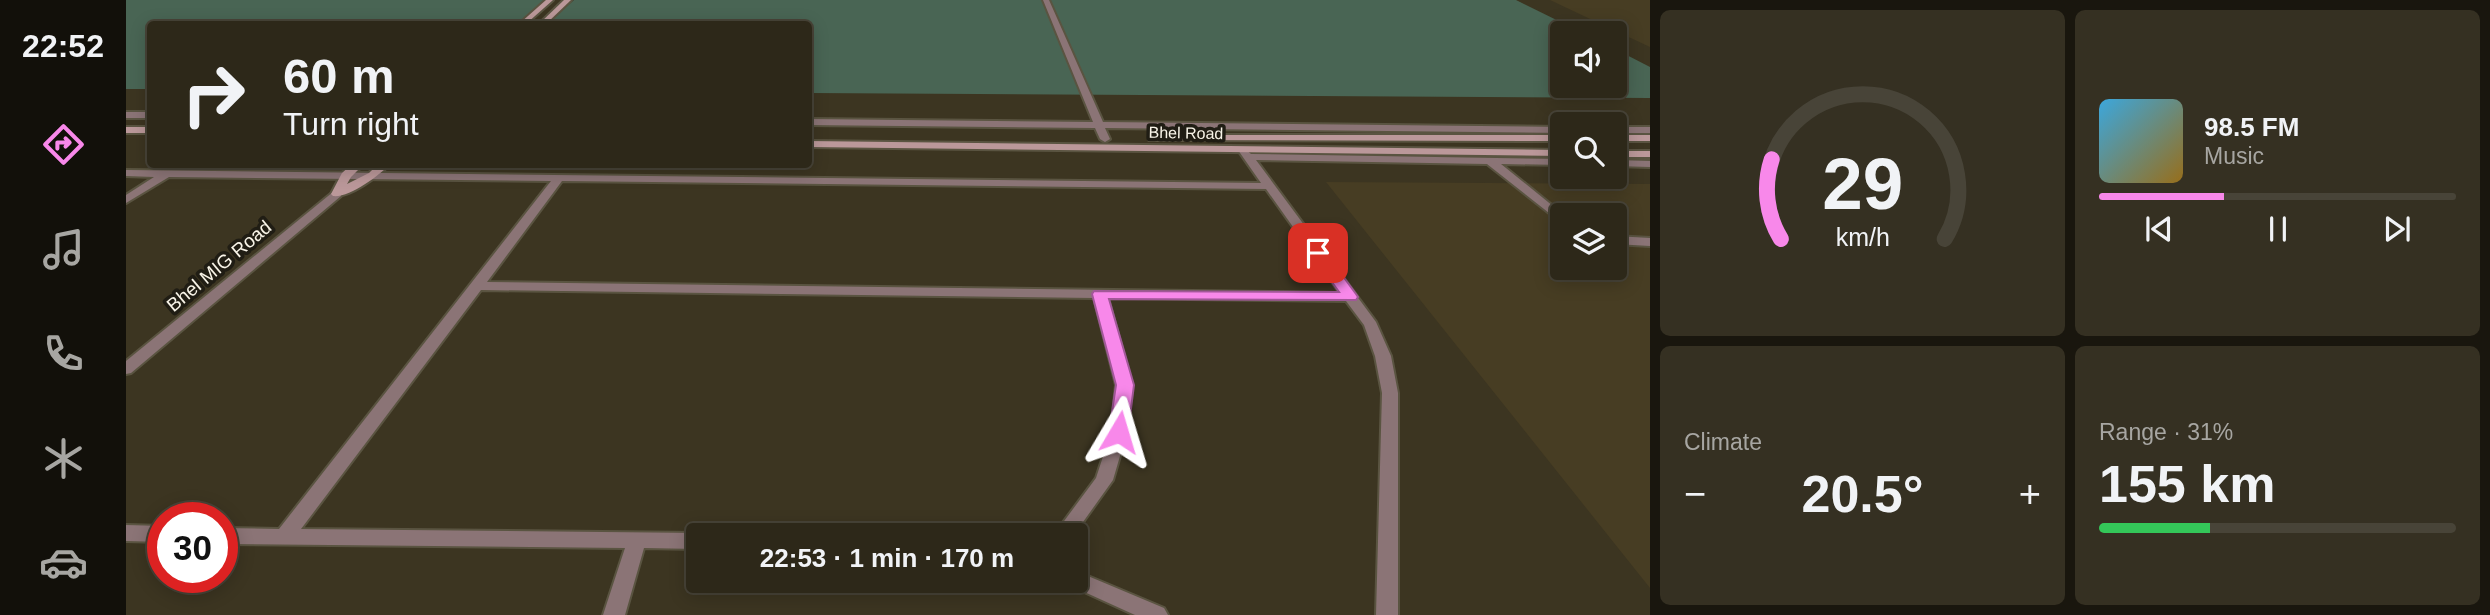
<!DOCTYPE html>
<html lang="en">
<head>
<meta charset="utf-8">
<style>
	body { margin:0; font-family:Helvetica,sans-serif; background:#353022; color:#f1f3f6; height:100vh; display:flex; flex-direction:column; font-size:26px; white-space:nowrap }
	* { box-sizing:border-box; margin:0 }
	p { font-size:23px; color:#a7a6a2 }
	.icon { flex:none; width:38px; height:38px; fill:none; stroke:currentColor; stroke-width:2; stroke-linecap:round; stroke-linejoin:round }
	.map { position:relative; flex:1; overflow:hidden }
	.drawer { display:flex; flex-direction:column; gap:10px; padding:10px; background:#19160e; width:840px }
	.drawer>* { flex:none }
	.banner { position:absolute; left:21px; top:21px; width:665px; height:147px; border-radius:7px; box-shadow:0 4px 18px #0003,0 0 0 2px #484438; background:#2d2819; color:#f1f3f6; overflow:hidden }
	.buttons { position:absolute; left:1424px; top:21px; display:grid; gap:14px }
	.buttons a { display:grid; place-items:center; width:77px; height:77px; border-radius:7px; background:#2d2819; box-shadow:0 4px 18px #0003,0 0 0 2px #484438; font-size:35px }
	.speed { position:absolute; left:21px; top:502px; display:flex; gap:14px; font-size:35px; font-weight:700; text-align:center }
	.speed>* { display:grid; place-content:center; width:91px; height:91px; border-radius:50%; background:#2d2819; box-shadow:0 4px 18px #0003,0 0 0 2px #484438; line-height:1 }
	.speed .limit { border:10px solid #d22; background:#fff; color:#111 }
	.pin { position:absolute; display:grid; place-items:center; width:60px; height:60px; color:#fff; margin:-30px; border-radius:14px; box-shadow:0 4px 10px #0006 }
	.me { position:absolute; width:77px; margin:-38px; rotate:7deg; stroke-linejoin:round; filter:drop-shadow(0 0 5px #0008) }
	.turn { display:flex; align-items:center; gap:24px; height:147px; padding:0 21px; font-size:32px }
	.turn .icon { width:91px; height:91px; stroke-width:2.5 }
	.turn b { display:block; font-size:49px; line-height:60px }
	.big { font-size:52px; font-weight:800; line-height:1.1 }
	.drawer .widget { flex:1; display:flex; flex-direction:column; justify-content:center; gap:10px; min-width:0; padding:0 24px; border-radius:10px; background:#353022 }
	.drawer .dial { align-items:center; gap:0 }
	.dial svg { height:182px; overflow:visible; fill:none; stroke:#484438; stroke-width:7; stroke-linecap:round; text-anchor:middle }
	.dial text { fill:#f1f3f6; stroke:none }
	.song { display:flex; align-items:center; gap:21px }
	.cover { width:84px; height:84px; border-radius:10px; background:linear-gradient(135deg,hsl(200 70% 55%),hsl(40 70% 35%)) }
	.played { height:7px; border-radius:4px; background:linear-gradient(90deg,#f888ea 35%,#484438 35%) }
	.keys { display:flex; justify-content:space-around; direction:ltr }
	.heat { display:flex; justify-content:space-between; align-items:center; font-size:38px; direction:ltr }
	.charge { height:10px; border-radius:5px; background:linear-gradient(90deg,#34c759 31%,#484438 0) }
	.drawer .tiles { flex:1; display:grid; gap:10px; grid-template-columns:repeat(2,1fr) }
	.trip { position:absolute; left:560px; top:523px; width:402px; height:70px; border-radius:7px; background:#2d2819; box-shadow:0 4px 18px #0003,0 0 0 2px #484438; font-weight:800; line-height:70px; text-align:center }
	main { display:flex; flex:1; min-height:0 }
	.tabs { display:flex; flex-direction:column; width:126px; justify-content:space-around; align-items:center; background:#12100a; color:#a7a6a2 }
	.tabs .icon { width:49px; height:49px }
	.tabs .selected { color:#f888ea }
	.tabs b { font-size:32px; color:#f1f3f6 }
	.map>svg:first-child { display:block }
	.built { fill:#473d23; fill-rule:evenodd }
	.green { fill:#496554 }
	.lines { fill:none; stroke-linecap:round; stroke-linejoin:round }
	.street-casing { stroke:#5a5441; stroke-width:4 }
	.secondary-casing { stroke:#5a5441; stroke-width:4 }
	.street { fill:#8b7476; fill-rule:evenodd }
	.secondary { fill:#bb989a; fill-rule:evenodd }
	.route { fill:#f888ea; stroke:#a15898; stroke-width:2 }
	.labels { text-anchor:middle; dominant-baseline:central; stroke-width:7; stroke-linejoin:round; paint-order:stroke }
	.far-street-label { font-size:16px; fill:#f8f4e8; stroke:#201d14 }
	.street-label { font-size:19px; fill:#f8f4e8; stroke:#201d14 }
</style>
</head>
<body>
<main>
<nav class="tabs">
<b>22:52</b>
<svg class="icon selected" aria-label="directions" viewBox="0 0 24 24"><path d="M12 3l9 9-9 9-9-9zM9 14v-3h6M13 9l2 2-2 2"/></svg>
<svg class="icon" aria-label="music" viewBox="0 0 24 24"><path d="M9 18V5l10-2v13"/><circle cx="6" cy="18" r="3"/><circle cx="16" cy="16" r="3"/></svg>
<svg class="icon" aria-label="phone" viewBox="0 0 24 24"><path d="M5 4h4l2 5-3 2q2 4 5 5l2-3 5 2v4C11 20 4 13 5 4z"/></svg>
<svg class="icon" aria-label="climate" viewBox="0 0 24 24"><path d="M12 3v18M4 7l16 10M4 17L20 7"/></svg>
<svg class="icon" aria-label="car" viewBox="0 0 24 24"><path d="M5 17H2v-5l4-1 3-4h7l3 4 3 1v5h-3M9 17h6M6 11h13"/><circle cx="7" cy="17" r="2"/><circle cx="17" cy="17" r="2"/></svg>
</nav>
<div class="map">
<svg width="1524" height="615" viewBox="0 0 1524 615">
	<rect width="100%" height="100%" fill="#3c3521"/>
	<g class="built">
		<polygon points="1424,0 1524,0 1524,47 1479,26"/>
		<path d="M1200,182L1524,184V588ZM1437,215H1489V268H1437Z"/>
	</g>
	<g class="green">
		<polygon points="0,0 424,0 396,24 24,24 24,89 0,89"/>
		<polygon points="448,0 1390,0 1457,33 1437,33 1437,86 1489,86 1489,49 1524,67 1524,98 683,93 682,24 421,24"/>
	</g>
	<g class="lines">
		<defs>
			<g id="street">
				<polygon points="917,0 923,0 977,122 1437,127 1437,133 979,128 984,139 979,142 974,139 969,128 682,125 682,119 967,122"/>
				<rect x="0" y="112" width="24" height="6"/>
				<rect x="1489" y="127" width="35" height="6"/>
				<path d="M1117,147L1125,154L1437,159V165L1375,164L1438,215L1437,224L1361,164L1130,160L1250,322L1265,356L1272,393V615H1250L1256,393L1249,356L1238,325L1220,301L982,298L1006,385L1001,432L987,480L947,536H927L970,478L985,432L990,385L968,298L355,290L175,529L572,533L579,536H572V549L518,548L499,615H477L499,548L96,544V528L153,529L425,181L43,177L0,203V195L28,177L0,176V170L1135,183L1112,150ZM436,181L1140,189L1214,293L361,282Z"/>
				<polygon points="1489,160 1524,161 1524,167 1489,166"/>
				<polygon points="211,191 215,192 215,196 5,373 0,374 0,361 207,192"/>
				<polygon points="1489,236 1524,238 1524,246 1489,244"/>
				<polygon points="0,525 37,526 37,542 0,541"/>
				<polygon points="950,571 1038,608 1042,615 1009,615 943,585 941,581 950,581"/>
			</g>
			<g id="secondary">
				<polygon points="420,0 427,0 400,24 393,24"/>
				<polygon points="438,0 445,0 420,24 413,24"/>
				<rect x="0" y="127" width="24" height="6"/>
				<polygon points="1027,135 1437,135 1437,141 1023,140 1023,136"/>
				<rect x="1489" y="135" width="35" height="6"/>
				<polygon points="682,141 1437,150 1437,156 682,147"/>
				<rect x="1489" y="151" width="35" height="6"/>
				<path d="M226,164H238L225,177L221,184L243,173L252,164H264C253,176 223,198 207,196L205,194L216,173Z"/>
			</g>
		</defs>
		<use href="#street" class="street-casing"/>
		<use href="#secondary" class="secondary-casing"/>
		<use href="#street" class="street"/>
		<use href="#secondary" class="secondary"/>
	</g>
	<polygon class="route" points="1192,248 1197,249 1230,294 1232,297 1230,300 983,299 1008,385 1002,432 999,437 986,437 983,432 990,385 966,294 968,291 1213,292 1185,253"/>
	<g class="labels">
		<g class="far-street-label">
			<text transform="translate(1060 133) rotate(1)">Bhel Road</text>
		</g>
		<g class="street-label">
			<text transform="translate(93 266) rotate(-40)">Bhel MIG Road</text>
		</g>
	</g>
</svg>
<div class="buttons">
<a><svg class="icon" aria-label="sound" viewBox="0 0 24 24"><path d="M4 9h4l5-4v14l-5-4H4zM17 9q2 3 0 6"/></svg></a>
<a><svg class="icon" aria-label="search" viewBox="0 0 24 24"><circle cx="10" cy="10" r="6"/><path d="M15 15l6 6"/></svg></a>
<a><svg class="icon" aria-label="layers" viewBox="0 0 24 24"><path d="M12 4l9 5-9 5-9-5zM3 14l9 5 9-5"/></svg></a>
</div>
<div class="speed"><div class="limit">30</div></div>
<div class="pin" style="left:1192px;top:253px;background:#d93025"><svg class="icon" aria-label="arrive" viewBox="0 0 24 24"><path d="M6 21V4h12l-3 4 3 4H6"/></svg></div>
<svg class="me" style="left:993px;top:432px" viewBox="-20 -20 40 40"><path d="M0-17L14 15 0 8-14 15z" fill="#f888ea" stroke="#fff" stroke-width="4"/></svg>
<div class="trip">22:53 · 1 min · 170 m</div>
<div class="banner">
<div class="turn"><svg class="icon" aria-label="right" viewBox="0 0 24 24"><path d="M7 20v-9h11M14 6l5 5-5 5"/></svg><div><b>60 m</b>Turn right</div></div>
</div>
</div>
<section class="drawer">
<div class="tiles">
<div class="widget dial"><svg viewBox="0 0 100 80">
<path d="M14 69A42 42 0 1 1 86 69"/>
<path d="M14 69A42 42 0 0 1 10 34" stroke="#f888ea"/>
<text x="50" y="56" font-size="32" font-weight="700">29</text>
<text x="50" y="72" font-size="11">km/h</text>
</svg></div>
<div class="widget">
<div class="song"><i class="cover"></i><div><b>98.5 FM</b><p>Music</p></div></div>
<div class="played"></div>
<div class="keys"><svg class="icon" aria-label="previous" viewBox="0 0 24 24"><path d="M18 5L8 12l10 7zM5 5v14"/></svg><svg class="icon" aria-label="pause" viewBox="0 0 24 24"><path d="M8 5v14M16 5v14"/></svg><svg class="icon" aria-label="next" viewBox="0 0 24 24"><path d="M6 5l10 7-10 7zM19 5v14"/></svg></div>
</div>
<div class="widget"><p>Climate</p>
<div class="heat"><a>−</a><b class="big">20.5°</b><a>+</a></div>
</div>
<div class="widget"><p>Range · 31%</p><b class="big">155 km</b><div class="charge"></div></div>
</div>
</section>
</main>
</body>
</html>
